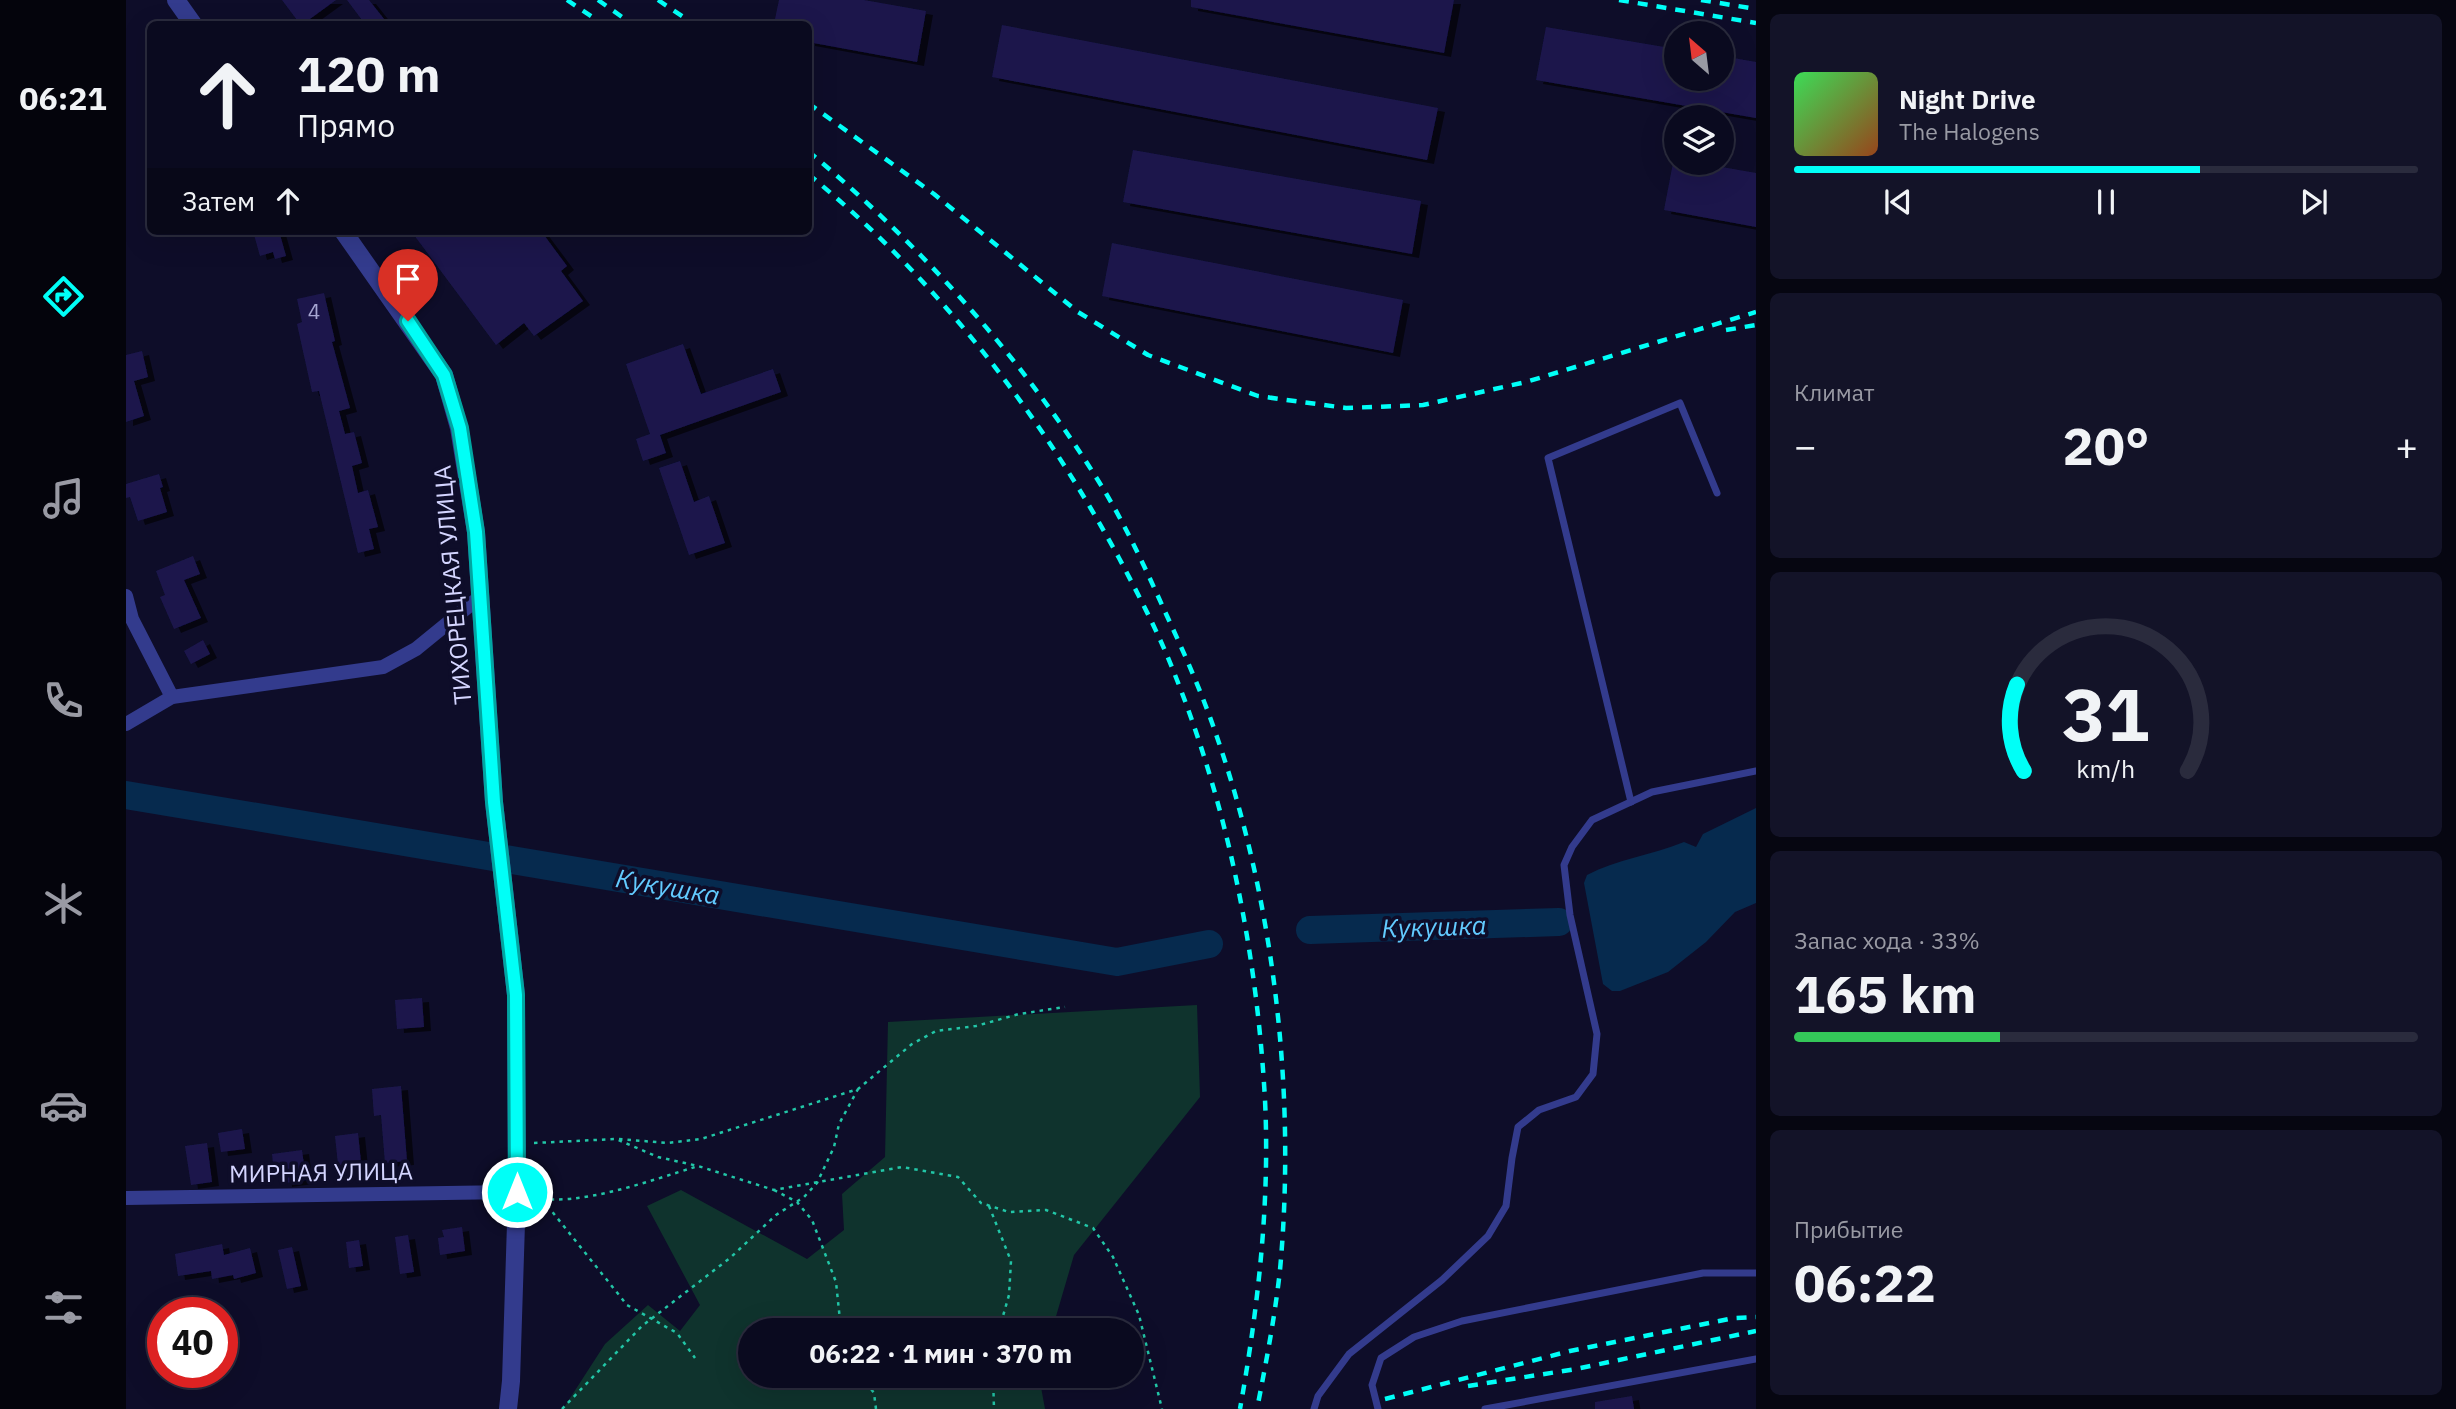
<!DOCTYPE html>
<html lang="ru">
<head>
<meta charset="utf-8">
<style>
	body { margin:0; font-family:"IBM Plex Sans",sans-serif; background:#131328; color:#f1f3f6; height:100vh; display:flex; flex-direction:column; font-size:26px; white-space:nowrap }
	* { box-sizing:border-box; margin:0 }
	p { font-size:23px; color:#999aa4 }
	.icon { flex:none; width:38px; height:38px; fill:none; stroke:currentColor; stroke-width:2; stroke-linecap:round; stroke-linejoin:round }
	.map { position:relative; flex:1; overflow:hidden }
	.details { display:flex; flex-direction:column; gap:14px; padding:14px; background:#060611; width:700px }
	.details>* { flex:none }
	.guide { position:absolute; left:21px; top:21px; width:665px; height:214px; border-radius:10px; box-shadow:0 7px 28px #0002,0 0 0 2px #2a2b3d; background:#0a0a1f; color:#f1f3f6; overflow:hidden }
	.needle { width:46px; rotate:332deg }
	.controls { position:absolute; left:1538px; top:21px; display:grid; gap:14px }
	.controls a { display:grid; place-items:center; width:70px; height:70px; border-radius:50%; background:#0a0a1f; box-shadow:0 7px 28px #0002,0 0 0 2px #2a2b3d; font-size:35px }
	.speed { position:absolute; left:21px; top:1297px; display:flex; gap:14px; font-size:35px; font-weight:700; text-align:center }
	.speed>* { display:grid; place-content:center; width:91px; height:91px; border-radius:50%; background:#0a0a1f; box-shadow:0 7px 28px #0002,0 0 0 2px #2a2b3d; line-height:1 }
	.speed .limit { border:10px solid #d22; background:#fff; color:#111 }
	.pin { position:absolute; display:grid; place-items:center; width:60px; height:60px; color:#fff; margin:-72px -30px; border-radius:50% 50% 50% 0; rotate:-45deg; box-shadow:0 0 7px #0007 }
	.pin .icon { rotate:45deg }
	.me { position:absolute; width:77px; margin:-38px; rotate:0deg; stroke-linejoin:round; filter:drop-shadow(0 0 5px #0008) }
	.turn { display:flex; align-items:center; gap:24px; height:147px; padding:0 35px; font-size:32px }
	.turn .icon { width:91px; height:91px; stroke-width:2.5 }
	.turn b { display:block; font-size:49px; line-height:60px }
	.then { display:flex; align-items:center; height:66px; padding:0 35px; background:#0003; gap:14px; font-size:26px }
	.big { font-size:52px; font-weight:800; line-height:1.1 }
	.details .card { flex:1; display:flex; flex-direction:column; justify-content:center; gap:10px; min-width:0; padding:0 24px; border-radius:10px; background:#131328 }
	.details .dial { align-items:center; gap:0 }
	.dial svg { height:182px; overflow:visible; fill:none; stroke:#2a2b3d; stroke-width:7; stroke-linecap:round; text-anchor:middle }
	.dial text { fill:#f1f3f6; stroke:none }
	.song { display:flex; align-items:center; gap:21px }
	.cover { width:84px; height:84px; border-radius:10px; background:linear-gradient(135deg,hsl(130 70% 55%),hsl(20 70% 35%)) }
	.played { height:7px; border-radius:4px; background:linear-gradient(90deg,#00fff7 65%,#2a2b3d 65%) }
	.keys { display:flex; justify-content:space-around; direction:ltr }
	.heat { display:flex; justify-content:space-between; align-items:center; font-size:38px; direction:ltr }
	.charge { height:10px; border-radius:5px; background:linear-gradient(90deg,#34c759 33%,#2a2b3d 0) }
	.trip { position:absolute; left:612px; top:1318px; width:406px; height:70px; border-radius:35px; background:#0a0a1f; box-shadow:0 7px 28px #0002,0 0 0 2px #2a2b3d; font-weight:800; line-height:70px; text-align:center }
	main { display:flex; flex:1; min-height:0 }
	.tabs { display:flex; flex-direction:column; width:126px; justify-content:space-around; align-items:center; background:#04040c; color:#999aa4 }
	.tabs .icon { width:49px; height:49px }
	.tabs .current { color:#00fff7 }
	.tabs b { font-size:32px; color:#f1f3f6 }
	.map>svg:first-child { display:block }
	.green { fill:#0f332d }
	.water { fill:#062a4e }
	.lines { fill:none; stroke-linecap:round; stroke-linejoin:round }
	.river { stroke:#062a4e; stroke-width:28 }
	.building { fill:#1b174c; filter:url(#shadow) }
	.path { stroke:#22c6a7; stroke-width:2.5; stroke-dasharray:3.5 5; stroke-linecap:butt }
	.service { stroke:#333b8d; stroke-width:7 }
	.minor { stroke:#333b8d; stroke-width:14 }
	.tertiary { stroke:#333b8d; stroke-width:18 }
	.rail { stroke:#00fff7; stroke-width:4.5; stroke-dasharray:10 9; stroke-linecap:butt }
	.route-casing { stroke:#00a6a1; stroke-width:18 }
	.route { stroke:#00fff7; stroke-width:12 }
	.labels { text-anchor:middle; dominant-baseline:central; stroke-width:7; stroke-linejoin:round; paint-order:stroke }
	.number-label { font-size:21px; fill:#a6a6d2 }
	.street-label { font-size:24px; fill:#d4d5ff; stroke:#0e0d29 }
	.water-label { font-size:26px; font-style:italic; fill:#62cbff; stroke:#0e0d29 }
</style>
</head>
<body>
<main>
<nav class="tabs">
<b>06:21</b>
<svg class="icon current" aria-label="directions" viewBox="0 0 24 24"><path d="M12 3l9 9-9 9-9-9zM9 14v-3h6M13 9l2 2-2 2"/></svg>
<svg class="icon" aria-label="music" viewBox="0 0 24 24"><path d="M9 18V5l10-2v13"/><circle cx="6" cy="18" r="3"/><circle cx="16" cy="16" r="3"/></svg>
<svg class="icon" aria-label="phone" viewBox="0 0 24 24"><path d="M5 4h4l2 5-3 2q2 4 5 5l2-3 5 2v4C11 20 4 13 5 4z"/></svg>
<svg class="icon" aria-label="climate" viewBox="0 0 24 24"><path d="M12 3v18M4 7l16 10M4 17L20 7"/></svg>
<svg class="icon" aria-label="car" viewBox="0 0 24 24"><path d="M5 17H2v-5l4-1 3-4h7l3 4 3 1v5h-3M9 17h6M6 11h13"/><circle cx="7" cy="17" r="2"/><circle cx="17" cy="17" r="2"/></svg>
<svg class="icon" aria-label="filters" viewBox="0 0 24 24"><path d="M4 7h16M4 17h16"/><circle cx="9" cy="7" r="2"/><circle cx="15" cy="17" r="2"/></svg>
</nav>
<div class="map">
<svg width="1630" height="1409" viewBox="0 0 1630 1409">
	<defs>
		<filter id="shadow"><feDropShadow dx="7" dy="4" stdDeviation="0" flood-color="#0009"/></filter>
	</defs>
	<rect width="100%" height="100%" fill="#0e0d29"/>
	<polygon class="green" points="1071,1005 1074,1097 948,1255 926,1330 625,1330 625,1376 913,1376 919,1409 437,1409 479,1344 522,1305 554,1331 574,1305 521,1206 555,1190 681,1259 718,1230 716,1194 759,1157 762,1022"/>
	<path class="water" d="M1630,808V903L1609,912L1580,942L1542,972L1494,991H1486L1477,984L1458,883L1461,875C1491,859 1526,855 1558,842L1570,847L1577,834Z"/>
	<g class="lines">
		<g class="river">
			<polyline points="0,795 991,962 1083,944"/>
			<polyline points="1184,930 1433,922"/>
		</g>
	</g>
	<g class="building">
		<polygon points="156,0 210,0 177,24 174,24"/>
		<polygon points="221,0 243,0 262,24 239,24"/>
		<polygon points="653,0 738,0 800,11 791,62 682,42 682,24 648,24"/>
		<polygon points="1065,0 1328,0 1318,53 1065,7"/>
		<polygon points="876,25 1312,108 1301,160 866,77"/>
		<polygon points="1420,27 1550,49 1550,79 1596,79 1596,56 1630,62 1630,118 1410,80"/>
		<polygon points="1007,150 1295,201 1286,254 997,202"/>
		<polygon points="1547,163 1573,163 1630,173 1630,227 1538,210"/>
		<polygon points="127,231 153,231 160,256 149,259 147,252 134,256"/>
		<polygon points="285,231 415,231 441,266 435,271 457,301 408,336 398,323 370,345"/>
		<polygon points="986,243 1277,300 1267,353 976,296"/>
		<polygon points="198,293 209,341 206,342 224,408 213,411 219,434 228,432 236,463 226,466 232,493 242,490 252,527 243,529 248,549 232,553 193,391 186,392 171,324 176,322 171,299"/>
		<polygon points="557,344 575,394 647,369 655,392 534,435 540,453 517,461 510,439 524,434 500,364"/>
		<polygon points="16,351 22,377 8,381 18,416 0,422 0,355"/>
		<polygon points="554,461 568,502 583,496 599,543 563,555 533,468"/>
		<polygon points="33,474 37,487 34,488 41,512 12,521 4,497 0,498 0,484"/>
		<polygon points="67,556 74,574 58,580 75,618 48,629 34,597 39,595 30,571"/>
		<polygon points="77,640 84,654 65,664 58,651"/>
		<polygon points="296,998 298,1027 271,1029 269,1000"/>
		<polygon points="275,1086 281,1161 259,1163 255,1115 248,1116 246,1089"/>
		<polygon points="116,1129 119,1149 95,1152 92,1133"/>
		<polygon points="232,1133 236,1172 213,1174 209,1136"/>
		<polygon points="81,1143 86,1182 65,1185 59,1146"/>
		<polygon points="176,1150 180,1180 159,1183 158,1172 148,1173 146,1154"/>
		<polygon points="336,1227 339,1251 314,1255 312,1238 318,1237 316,1230"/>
		<polygon points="282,1235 288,1272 274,1274 269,1237"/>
		<polygon points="233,1240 237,1266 223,1268 220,1242"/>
		<polygon points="96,1244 98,1255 124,1248 130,1273 108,1279 107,1275 86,1279 85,1271 52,1276 49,1254"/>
		<polygon points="166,1247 175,1286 161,1289 152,1250"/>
		<polygon points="1506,1396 1508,1409 1469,1409 1469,1402"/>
	</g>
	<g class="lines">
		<g class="path">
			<polyline points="493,1139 541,1143 575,1139 732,1089 786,1044 810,1031 850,1026 893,1014 939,1007"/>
			<polyline points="408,1143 490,1139 532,1157 572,1166 648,1190 776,1167 832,1177 855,1203 883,1212 920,1210 967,1228 987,1257 1013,1315 1036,1409"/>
			<polyline points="648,1190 671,1202 686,1220 710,1282 715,1330"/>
			<path d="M408,1197C450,1208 526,1180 569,1167"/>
			<polyline points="416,1199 501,1305 551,1333 569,1358"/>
			<polyline points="863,1206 885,1261 883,1295 873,1330"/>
			<polyline points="735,1376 748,1393 750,1409"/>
			<polyline points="867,1376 868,1409"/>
			<polyline points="436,1409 516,1326 604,1258 650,1215 678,1197 691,1183 708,1147 713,1124 732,1089"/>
		</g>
		<g class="service">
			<polyline points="1505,802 1422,458 1554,403 1591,493"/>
			<polyline points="1188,1409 1192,1396 1223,1354 1316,1280 1362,1236 1380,1206 1386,1158 1392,1127 1413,1110 1450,1097 1467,1074 1471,1034 1444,915 1438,865 1446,847 1466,820 1526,792 1630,771"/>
			<polyline points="1252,1409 1246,1385 1255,1358 1288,1337 1336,1321 1577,1273 1630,1273"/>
			<polyline points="1359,1409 1630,1359"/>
		</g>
		<g class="minor">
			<polyline points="0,596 6,619 46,697"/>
			<polyline points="0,724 46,697 257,667 290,649 355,596"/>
			<polyline points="0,1198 391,1192"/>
		</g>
		<g class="tertiary">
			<polyline points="50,0 67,24"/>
			<polyline points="217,231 318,375 333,428 350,532 368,802 390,995 391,1192 385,1381 382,1409"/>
		</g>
		<g class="rail">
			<polyline points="441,0 477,24"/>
			<polyline points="472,0 506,24"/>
			<polyline points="532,0 568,24"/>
			<polyline points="1493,0 1630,23"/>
			<polyline points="1575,0 1630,9"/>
			<polyline points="682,103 808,194 952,312 1022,355 1132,396 1220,408 1297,405 1400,382 1630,312"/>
			<path d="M682,151C798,248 899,361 978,490C1002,530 1022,574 1041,616C1060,657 1078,698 1092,740C1149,906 1170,1096 1154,1270C1149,1316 1140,1363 1131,1409"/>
			<path d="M682,174C811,279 914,413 993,558C1012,594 1032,632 1047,670C1102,806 1131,954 1139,1100C1144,1203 1132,1308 1114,1409"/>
			<polyline points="1600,330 1630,325"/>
			<polyline points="1342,1386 1450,1369 1630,1331"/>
			<polyline points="1259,1399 1444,1351 1608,1318 1630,1317"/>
		</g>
	</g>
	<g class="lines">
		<defs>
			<polyline id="route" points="282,321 318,375 334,428 350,532 368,802 390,995 391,1192"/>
		</defs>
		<use href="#route" class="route-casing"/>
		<use href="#route" class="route"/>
	</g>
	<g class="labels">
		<g class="number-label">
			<text x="188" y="311">4</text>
		</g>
		<g class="street-label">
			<text transform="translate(326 585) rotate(-95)">ТИХОРЕЦКАЯ УЛИЦА</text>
			<text transform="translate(195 1172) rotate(-1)">МИРНАЯ УЛИЦА</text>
		</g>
		<g class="water-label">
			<text transform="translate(542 886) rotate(10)">Кукушка</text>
			<text transform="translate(1308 926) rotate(-2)">Кукушка</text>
		</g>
	</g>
</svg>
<div class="controls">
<a><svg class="needle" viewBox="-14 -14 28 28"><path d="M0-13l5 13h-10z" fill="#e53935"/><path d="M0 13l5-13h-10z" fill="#999aa4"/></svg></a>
<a><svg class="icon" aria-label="layers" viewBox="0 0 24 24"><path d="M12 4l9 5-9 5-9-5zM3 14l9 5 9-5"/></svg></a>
</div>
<div class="speed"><div class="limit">40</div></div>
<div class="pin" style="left:282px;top:321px;background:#d93025"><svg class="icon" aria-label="arrive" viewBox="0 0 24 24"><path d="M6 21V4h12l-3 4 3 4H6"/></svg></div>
<svg class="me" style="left:391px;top:1192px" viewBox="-20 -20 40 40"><circle r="17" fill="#00fff7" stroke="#fff" stroke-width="3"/><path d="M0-11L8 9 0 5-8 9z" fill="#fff"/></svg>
<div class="trip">06:22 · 1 мин · 370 m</div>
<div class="guide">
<div class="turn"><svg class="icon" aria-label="ahead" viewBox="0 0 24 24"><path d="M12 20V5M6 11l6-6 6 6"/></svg><div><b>120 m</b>Прямо</div></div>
<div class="then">Затем<svg class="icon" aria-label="ahead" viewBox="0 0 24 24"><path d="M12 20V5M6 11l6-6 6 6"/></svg></div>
</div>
</div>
<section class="details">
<div class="card">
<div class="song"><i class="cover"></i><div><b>Night Drive</b><p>The Halogens</p></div></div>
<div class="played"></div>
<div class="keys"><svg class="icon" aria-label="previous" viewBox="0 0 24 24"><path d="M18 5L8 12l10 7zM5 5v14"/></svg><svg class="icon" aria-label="pause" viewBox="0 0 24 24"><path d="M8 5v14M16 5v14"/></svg><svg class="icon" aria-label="next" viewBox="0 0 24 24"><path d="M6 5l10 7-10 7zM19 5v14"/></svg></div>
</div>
<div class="card"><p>Климат</p>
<div class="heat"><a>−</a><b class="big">20°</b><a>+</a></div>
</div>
<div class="card dial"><svg viewBox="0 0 100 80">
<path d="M14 69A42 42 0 1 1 86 69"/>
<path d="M14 69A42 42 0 0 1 11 31" stroke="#00fff7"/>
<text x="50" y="56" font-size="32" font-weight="700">31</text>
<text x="50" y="72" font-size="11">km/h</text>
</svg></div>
<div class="card"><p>Запас хода · 33%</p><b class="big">165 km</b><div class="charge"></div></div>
<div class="card"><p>Прибытие</p><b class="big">06:22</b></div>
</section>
</main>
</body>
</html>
